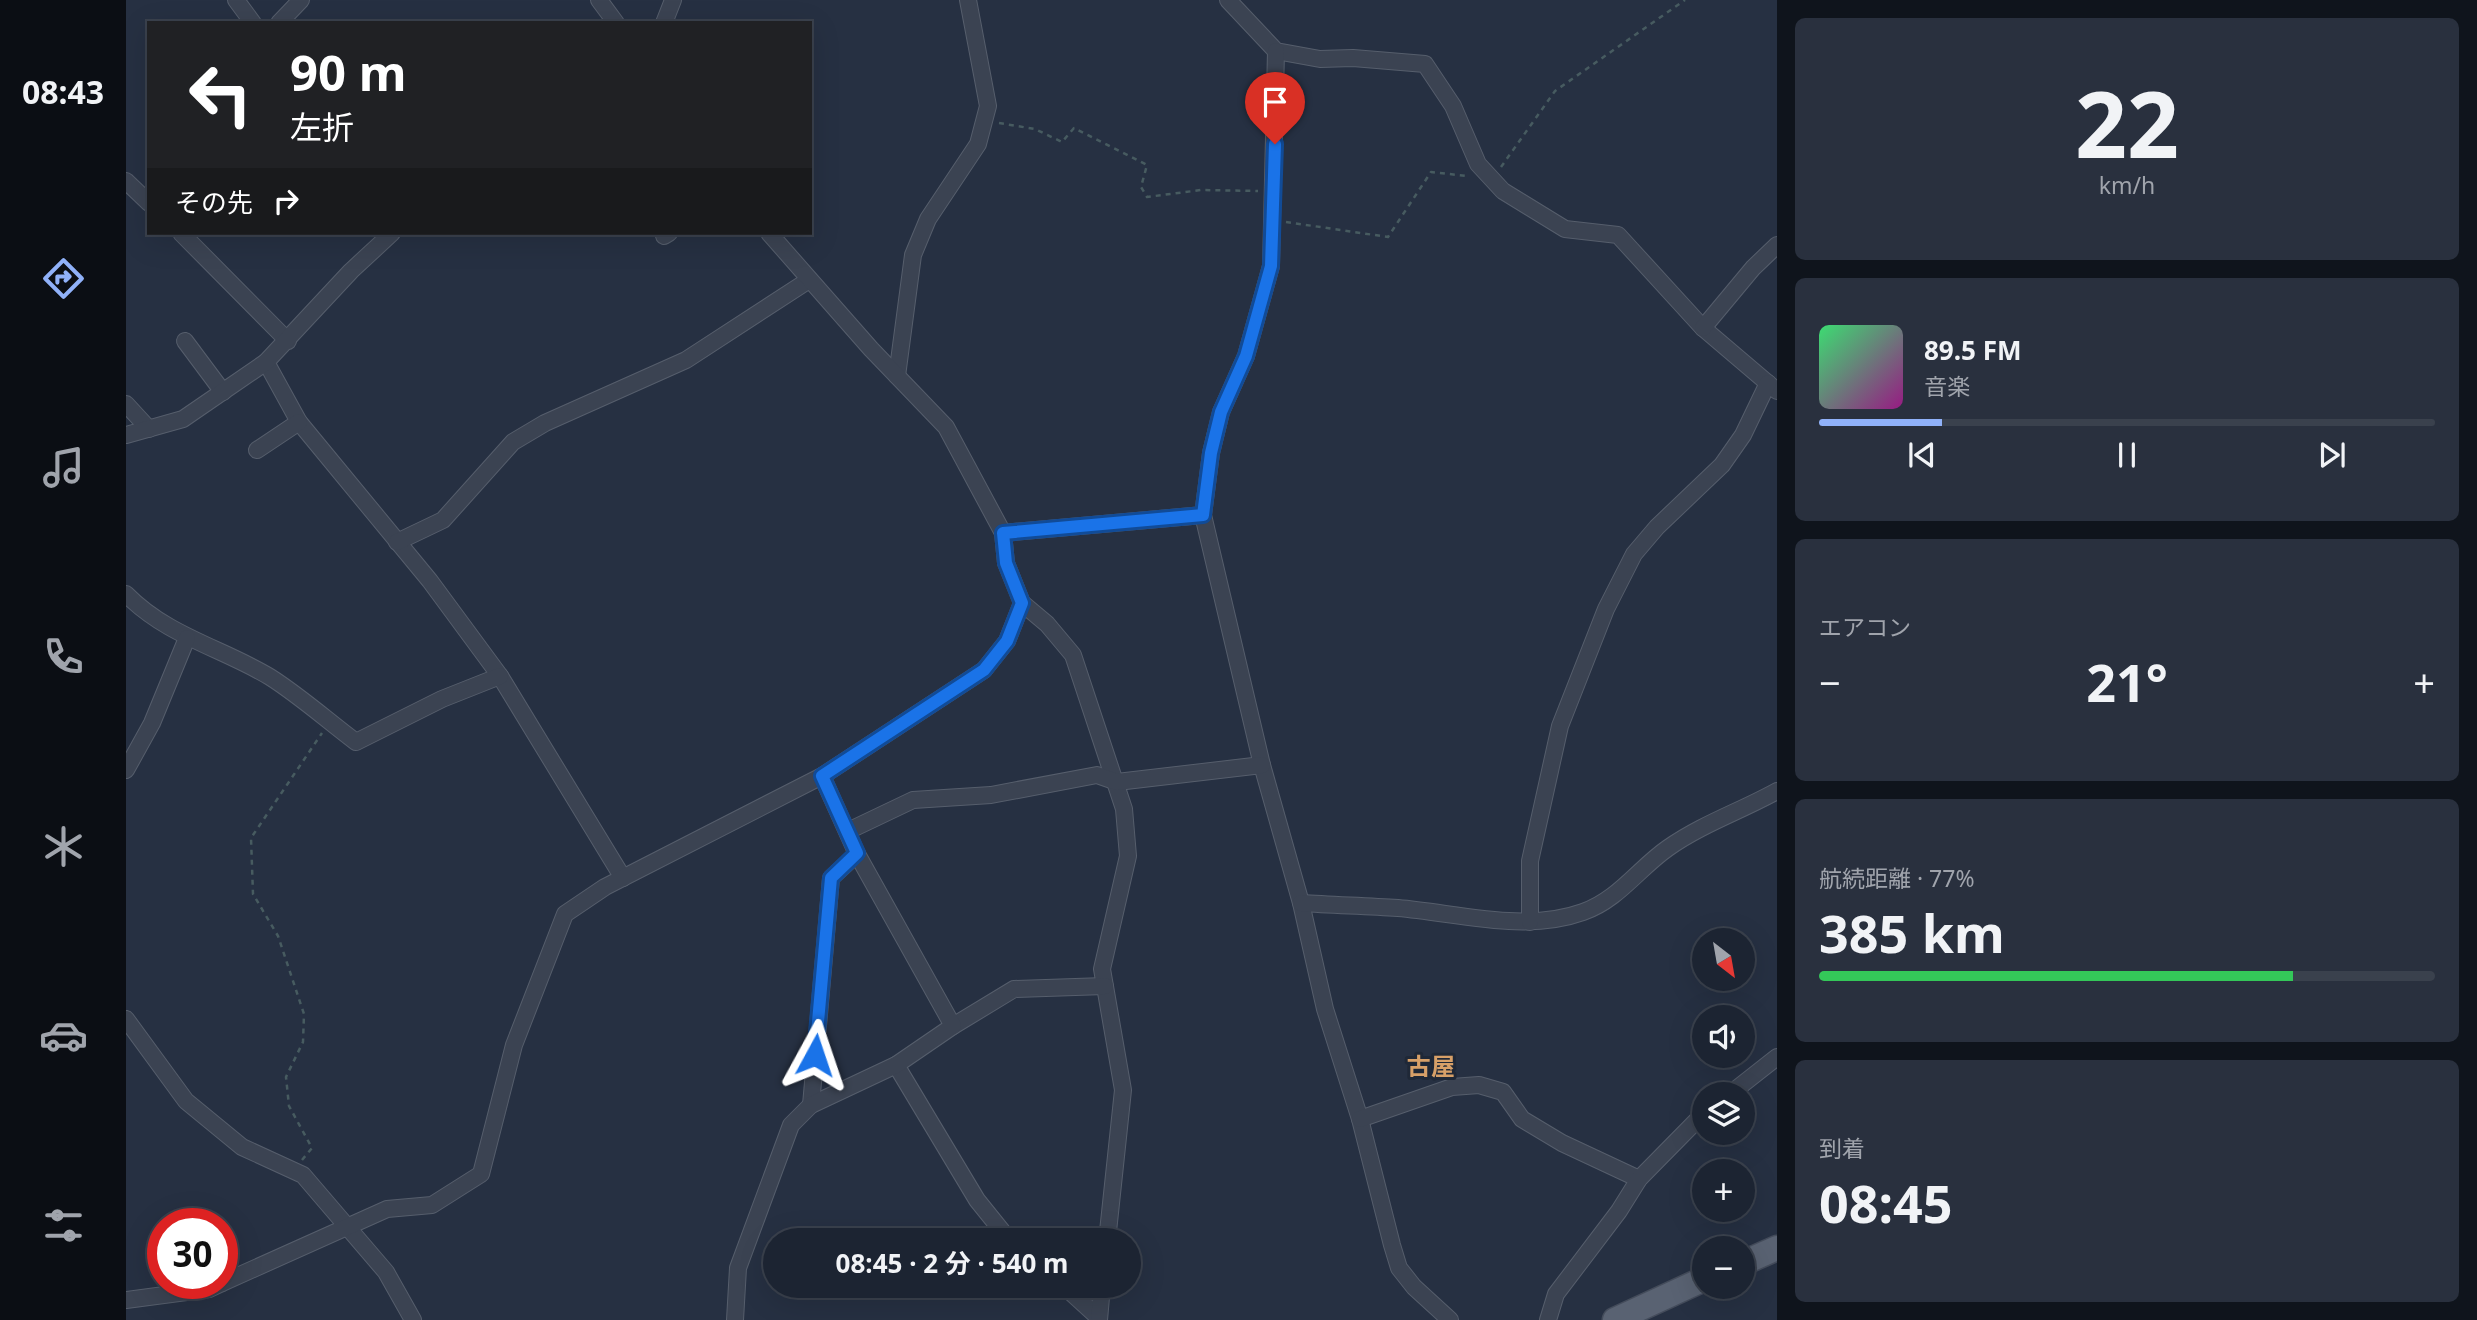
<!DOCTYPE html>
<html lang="ja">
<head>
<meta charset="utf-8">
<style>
	body { margin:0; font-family:"Noto Sans","Noto Sans JP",sans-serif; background:#29303e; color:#f1f3f6; height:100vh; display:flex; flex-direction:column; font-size:26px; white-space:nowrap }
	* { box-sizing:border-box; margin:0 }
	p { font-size:23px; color:#a0a4ac }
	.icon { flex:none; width:38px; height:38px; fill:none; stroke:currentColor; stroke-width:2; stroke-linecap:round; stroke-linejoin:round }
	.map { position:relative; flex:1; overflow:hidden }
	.panel { display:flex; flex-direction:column; gap:18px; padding:18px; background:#0f141c; width:700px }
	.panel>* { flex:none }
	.guide { position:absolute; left:21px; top:21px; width:665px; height:214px; border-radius:0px; box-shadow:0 7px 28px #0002,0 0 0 2px #3a414d; background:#202124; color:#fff; overflow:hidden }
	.needle { width:46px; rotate:149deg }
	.buttons { position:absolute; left:1566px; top:928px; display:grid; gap:14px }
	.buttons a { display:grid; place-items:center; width:63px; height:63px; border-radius:50%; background:#1c2432; box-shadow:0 7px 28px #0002,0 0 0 2px #3a414d; font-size:35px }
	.speed { position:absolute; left:21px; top:1208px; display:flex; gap:14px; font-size:35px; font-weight:700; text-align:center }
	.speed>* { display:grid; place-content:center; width:91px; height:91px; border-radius:50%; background:#1c2432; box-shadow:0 7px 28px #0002,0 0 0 2px #3a414d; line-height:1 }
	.speed .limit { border:10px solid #d22; background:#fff; color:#111 }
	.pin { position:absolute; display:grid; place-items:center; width:60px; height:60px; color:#fff; margin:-72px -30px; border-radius:50% 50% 50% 0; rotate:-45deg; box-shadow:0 0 7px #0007 }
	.pin .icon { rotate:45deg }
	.me { position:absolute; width:77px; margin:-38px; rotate:5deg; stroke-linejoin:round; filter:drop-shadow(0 0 5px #0008) }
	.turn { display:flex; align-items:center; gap:24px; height:147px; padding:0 28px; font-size:32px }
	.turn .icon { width:91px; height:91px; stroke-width:2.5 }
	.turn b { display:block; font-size:49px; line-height:60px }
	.then { display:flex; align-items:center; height:66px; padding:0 28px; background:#0003; gap:14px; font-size:26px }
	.big { font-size:52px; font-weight:700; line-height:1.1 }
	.panel .card { flex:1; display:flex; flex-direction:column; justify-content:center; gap:10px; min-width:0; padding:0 24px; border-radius:10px; background:#29303e }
	.panel .dial { align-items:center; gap:0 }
	.dial b { font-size:91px; line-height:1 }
	.song { display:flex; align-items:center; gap:21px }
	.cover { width:84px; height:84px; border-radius:10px; background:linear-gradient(135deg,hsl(140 70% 55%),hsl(310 70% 35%)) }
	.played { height:7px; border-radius:4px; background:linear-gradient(90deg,#90b1f9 20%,#3a414d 20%) }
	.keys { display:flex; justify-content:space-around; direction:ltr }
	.heat { display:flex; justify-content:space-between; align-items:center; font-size:38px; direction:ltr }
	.charge { height:10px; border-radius:5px; background:linear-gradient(90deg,#34c759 77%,#3a414d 0) }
	.trip { position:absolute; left:637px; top:1228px; width:378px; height:70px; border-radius:35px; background:#1c2432; box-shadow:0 7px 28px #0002,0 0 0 2px #3a414d; font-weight:700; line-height:70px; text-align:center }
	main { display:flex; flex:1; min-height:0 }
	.menu { display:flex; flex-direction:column; width:126px; justify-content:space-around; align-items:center; background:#0b0e14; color:#a0a4ac }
	.menu .icon { width:49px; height:49px }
	.menu .current { color:#90b1f9 }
	.menu b { font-size:32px; color:#f1f3f6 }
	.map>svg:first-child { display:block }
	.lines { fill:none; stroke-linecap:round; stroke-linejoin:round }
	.minor-casing { stroke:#565e6c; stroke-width:18 }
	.primary-casing { stroke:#444c5b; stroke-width:27 }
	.path { stroke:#475b60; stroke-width:2.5; stroke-dasharray:5 5; stroke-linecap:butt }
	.minor { stroke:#3b4352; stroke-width:16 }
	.primary { stroke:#596272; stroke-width:24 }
	.route-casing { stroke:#114b97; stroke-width:18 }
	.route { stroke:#1a73e8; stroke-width:12 }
	.labels { text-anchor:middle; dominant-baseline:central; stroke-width:6; stroke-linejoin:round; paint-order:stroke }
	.quarter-label { font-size:24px; font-weight:bold; fill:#d7a068; stroke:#1f2837 }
</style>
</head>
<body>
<main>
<nav class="menu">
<b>08:43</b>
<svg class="icon current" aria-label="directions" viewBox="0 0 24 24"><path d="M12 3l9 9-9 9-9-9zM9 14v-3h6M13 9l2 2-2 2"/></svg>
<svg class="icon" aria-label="music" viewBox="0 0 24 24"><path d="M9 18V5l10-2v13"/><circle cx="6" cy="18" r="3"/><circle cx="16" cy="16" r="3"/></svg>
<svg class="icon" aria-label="phone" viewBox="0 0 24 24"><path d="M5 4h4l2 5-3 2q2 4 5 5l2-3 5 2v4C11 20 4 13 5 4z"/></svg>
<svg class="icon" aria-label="climate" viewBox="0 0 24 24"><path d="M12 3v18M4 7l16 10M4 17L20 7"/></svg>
<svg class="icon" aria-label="car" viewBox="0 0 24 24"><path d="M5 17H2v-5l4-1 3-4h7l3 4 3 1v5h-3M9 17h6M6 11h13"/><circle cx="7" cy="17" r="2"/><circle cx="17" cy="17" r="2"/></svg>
<svg class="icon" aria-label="filters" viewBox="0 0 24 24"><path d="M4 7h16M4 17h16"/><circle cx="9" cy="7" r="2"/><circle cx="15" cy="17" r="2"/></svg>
</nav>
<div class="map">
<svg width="1651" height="1320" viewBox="0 0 1651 1320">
	<rect width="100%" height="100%" fill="#263042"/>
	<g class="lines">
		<defs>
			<g id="minor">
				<polyline points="110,0 127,23"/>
				<polyline points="473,0 490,23"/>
				<polyline points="1102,0 1150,51 1194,59 1227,58 1299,64 1327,106 1352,164 1377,191 1439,229 1492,235 1577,328 1651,391"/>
				<polyline points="153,23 175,0"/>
				<polyline points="538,23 547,0"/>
				<polyline points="1150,51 1145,266 1120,356 1095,412 1085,453 1077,515 1136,765 1175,903 1199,1009 1234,1119 1266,1245 1273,1268 1288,1287 1324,1320"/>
				<polyline points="0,181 23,203"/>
				<polyline points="55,233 162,341"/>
				<polyline points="538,236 543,233"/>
				<polyline points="1577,328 1627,268 1651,245"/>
				<polyline points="59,341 97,392"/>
				<polyline points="140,362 173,422 304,581 374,676 497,878"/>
				<polyline points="771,376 787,255 802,219 852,144 862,106 842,0"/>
				<polyline points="0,404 23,429"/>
				<polyline points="0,435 57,419 140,362 225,271 266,233"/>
				<polyline points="131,450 173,422"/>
				<polyline points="877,533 1077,515"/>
				<polyline points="271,542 317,520 387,442 419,423 560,360 683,280"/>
				<path d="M0,594C41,636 96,648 144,677C174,696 202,721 230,742L316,699L374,676"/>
				<polyline points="896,603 921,624 947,655 998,809 1002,856 976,969 997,1090 981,1241"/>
				<polyline points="0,770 26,723 61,638"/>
				<polyline points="722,831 787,800 865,795 971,775 991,782 1136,765"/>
				<path d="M1175,903C1207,905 1240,906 1272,908C1331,913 1399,933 1457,912C1492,900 1513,868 1542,848C1576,824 1615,811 1651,791"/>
				<polyline points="1404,922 1404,861 1434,726 1480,609 1508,554 1531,527 1596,465 1617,435 1642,383"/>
				<polyline points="0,1019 60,1101 116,1147 177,1175 260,1272 287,1320"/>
				<polyline points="827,1026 888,989 979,986"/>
				<polyline points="770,1065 851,1200 884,1241"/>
				<polyline points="1604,1094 1651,1057"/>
				<polyline points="685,1105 705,878 731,854"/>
				<polyline points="1234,1119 1326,1087 1353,1085 1377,1092 1396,1119 1436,1143 1513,1179"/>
				<polyline points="96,1283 261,1209 306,1205 355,1174 388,1045 439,914 479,887 696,776 858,670 881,641 896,603 880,563 877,533 820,427 745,349 643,233"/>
				<polyline points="938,1286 973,1318"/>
				<polyline points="0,1300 83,1289 96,1283"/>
				<polyline points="609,1320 612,1268 665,1125 685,1105 770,1065 827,1026 731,854 696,776"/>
				<polyline points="973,1320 976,1286"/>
				<polyline points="1422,1320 1430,1294 1493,1211 1513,1179 1578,1113"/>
			</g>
			<g id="primary">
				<polyline points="1617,1263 1651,1248"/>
				<polyline points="1489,1320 1578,1279"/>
			</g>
		</defs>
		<use href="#minor" class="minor-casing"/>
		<use href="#primary" class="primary-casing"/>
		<g class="path">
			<polyline points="873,123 909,129 936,142 948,128 1021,165 1015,187 1021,197 1075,190 1132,191"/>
			<polyline points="1375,167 1429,91 1559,0"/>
			<polyline points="1160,222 1262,237 1305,172 1341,176"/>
			<polyline points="176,1160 186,1148 163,1106 160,1077 177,1042 178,1014 152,936 127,894 125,838 196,733"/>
		</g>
		<use href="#minor" class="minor"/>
		<use href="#primary" class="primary"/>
	</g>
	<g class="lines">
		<defs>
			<polyline id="route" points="689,1055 705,878 731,853 696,776 858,670 881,641 896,603 880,563 877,533 1077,515 1085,453 1095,412 1120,356 1145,266 1149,144"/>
		</defs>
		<use href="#route" class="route-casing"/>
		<use href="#route" class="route"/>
	</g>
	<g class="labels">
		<g class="quarter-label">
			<text x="1305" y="1065">古屋</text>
		</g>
	</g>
</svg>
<div class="buttons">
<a><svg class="needle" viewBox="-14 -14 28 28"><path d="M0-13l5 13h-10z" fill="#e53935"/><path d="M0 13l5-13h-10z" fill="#a0a4ac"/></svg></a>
<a><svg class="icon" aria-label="sound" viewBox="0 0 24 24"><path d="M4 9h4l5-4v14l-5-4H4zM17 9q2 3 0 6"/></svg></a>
<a><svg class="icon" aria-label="layers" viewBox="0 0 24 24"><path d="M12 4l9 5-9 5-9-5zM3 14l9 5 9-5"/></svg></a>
<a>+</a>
<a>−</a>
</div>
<div class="speed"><div class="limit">30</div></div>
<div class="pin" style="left:1149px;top:144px;background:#d93025"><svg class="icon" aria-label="arrive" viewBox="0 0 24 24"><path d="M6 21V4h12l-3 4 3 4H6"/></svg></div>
<svg class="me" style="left:689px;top:1055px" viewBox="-20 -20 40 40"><path d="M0-17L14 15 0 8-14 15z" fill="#1a73e8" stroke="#fff" stroke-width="4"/></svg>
<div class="trip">08:45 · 2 分 · 540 m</div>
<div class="guide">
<div class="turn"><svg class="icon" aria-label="left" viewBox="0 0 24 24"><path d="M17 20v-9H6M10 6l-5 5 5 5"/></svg><div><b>90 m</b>左折</div></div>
<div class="then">その先<svg class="icon" aria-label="right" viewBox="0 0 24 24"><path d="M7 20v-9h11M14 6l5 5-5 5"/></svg></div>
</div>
</div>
<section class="panel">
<div class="card dial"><b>22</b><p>km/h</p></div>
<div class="card">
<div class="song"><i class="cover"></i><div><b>89.5 FM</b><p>音楽</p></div></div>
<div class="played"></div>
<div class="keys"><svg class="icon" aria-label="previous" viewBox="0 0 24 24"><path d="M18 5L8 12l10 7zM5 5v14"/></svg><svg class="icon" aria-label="pause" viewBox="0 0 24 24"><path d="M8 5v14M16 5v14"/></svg><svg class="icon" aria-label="next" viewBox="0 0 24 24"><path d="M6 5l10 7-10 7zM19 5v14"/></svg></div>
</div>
<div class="card"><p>エアコン</p>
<div class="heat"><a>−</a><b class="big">21°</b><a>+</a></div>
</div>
<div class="card"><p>航続距離 · 77%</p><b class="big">385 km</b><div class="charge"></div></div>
<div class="card"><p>到着</p><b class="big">08:45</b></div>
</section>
</main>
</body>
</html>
